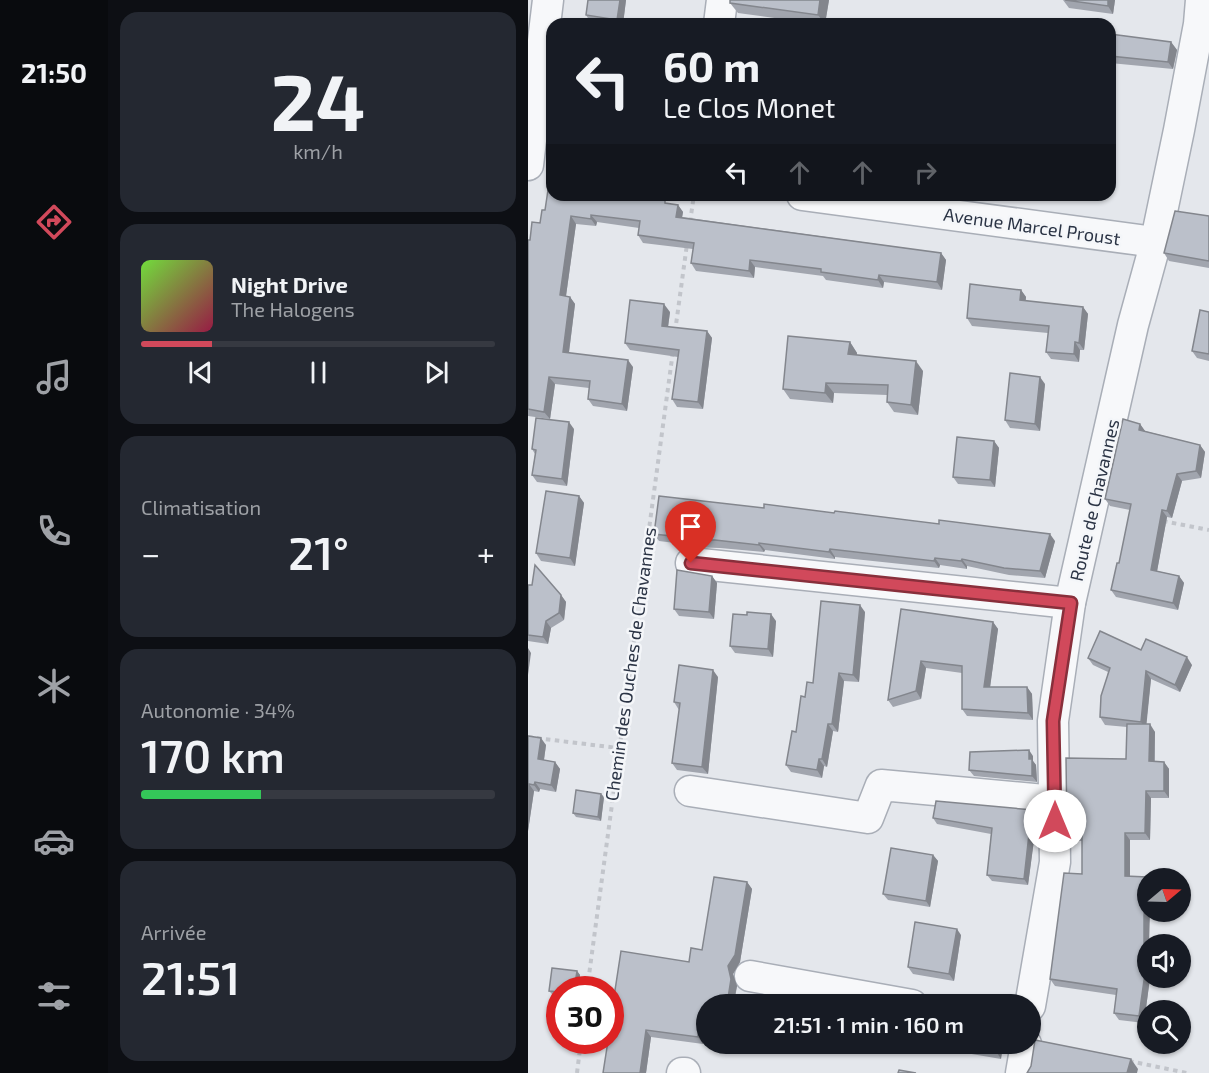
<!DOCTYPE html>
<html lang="fr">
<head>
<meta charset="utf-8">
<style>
	body { margin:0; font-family:"Exo 2",sans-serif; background:#242831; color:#f1f3f6; height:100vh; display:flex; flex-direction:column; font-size:22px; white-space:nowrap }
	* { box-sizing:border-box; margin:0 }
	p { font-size:20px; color:#9ea1a6 }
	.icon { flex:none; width:33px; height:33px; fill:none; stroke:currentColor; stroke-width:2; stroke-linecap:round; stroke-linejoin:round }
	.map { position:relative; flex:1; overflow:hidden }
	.side { display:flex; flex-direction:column; gap:12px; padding:12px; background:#0d0f14; width:420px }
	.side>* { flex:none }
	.banner { position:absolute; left:18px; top:18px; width:570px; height:183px; border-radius:18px; box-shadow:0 2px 4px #0004; background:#171b24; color:#f1f3f6; overflow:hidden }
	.needle { width:39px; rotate:71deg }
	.buttons { position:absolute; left:609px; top:868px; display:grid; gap:12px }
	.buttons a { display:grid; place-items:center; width:54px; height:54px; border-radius:50%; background:#171b24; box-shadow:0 2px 4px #0004; font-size:30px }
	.speed { position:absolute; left:18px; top:976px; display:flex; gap:12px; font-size:30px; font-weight:700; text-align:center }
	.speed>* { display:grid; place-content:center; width:78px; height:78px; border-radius:50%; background:#171b24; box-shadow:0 2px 4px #0004; line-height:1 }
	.speed .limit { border:9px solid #d22; background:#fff; color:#111 }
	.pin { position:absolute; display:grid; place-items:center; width:51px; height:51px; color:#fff; margin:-62px -26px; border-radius:50% 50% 50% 0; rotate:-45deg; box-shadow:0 0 6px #0007 }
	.pin .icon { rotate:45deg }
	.me { position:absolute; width:66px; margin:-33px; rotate:0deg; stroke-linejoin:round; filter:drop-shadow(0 0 4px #0008) }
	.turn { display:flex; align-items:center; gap:21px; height:126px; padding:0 18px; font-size:27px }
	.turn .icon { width:78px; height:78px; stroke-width:2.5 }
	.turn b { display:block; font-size:42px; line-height:51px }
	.lanes { display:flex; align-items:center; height:57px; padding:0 18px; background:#0003; justify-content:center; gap:30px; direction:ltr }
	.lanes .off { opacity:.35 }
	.big { font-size:45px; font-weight:600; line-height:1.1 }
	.side .widget { flex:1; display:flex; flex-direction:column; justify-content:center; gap:9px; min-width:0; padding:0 21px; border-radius:18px; background:#242831 }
	.side .dial { align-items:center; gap:0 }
	.dial b { font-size:78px; line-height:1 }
	.song { display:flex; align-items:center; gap:18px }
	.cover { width:72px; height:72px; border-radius:9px; background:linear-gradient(135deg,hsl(100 70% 55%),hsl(340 70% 35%)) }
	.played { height:6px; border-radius:3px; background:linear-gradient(90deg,#d1495b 20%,#363941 20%) }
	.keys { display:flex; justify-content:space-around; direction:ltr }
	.heat { display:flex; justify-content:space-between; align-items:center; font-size:33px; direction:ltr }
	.charge { height:9px; border-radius:4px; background:linear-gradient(90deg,#34c759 34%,#363941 0) }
	.trip { position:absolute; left:168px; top:994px; width:345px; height:60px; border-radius:30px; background:#171b24; box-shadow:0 2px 4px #0004; font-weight:600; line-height:60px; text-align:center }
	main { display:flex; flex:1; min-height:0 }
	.dock { display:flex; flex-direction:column; width:108px; justify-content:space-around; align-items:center; background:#090b0e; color:#9ea1a6 }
	.dock .icon { width:42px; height:42px }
	.dock .selected { color:#d1495b }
	.dock b { font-size:27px; color:#f1f3f6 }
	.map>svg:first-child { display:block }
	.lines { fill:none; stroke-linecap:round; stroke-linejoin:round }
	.minor-casing { stroke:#a9aeb7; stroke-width:33 }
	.path { stroke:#c2c5cb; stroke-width:4; stroke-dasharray:4.5 4.5; stroke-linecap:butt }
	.minor { stroke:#f7f8fa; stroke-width:30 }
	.wall { fill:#a1a5ae }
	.shaded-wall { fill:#83868d }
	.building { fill:#bbc0ca; stroke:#83868d; stroke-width:1.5 }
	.route-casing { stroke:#882f3b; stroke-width:15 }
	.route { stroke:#d1495b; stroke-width:10 }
	.labels { text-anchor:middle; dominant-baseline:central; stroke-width:5; stroke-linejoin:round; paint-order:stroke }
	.street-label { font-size:18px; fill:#2b3445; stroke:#f4f6f9 }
</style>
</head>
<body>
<main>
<nav class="dock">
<b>21:50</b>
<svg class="icon selected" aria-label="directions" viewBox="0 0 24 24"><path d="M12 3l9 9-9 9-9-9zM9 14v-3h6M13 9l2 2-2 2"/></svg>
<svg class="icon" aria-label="music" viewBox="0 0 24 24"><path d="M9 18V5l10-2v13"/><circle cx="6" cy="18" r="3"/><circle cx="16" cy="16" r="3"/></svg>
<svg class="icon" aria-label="phone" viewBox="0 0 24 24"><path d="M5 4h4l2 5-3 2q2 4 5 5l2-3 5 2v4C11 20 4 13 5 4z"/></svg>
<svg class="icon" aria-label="climate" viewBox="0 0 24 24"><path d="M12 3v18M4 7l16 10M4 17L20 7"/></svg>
<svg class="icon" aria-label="car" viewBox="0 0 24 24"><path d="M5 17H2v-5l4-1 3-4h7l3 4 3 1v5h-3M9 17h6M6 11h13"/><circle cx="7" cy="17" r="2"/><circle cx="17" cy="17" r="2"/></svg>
<svg class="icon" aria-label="filters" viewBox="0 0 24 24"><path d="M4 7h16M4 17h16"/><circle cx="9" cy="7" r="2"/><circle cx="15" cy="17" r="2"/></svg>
</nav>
<section class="side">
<div class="widget dial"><b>24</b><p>km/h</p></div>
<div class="widget">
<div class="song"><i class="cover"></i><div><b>Night Drive</b><p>The Halogens</p></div></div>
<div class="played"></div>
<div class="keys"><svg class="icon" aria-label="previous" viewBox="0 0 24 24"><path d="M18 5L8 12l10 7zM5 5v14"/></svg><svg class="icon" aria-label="pause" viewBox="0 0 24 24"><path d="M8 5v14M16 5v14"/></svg><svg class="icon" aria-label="next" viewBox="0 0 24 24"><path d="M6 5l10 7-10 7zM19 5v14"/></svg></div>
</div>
<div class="widget"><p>Climatisation</p>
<div class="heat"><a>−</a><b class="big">21°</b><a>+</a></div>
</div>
<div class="widget"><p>Autonomie · 34%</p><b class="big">170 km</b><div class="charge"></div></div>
<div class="widget"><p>Arrivée</p><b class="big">21:51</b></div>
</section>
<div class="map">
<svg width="681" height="1073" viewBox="0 0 681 1073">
	<rect width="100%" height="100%" fill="#e4e7ec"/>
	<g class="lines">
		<defs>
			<g id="minor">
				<polyline points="191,24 194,0"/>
				<polyline points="0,165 20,0"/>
				<polyline points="274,195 612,240 627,245"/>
				<polyline points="163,563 542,603"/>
				<polyline points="162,791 340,818 353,785 527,801"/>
				<polyline points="222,976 384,1005"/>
				<polyline points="502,1006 527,862 525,721 542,603 605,325 627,245 651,130 671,24 673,0"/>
				<polyline points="154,1073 157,1073"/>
				<polyline points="493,1073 498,1044"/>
			</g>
		</defs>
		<use href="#minor" class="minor-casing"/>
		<g class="path">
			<polyline points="162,222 166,195"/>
			<polyline points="147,332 159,244"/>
			<polyline points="635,521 681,530"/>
			<polyline points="0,737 90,748"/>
			<polyline points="59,990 145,351"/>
			<polyline points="601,1061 659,1073"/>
			<polyline points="49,1073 53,1041"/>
		</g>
		<use href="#minor" class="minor"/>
	</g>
	<g class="wall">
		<polygon points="60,0 98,0 95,24 72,24 63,23 58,15"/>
		<polygon points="301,0 297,24 289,24 210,13 202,3"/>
		<polygon points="535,0 587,0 585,14 541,8"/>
		<polygon points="582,34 643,42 649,50 645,69 582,63"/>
		<polygon points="141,204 150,205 155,212 154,217 413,253 418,260 414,290 356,282 355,288 298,280 295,276 227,267 226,278 168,271 163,263 165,249 115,243 110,235 111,228 69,222 68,226 48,224 38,296 42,297 47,304 41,353 105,367 99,411 65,406 60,399 61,388 27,384 22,419 0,416 0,240 2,240 12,223 14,210"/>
		<polygon points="681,216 681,268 641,261 636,253"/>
		<polygon points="493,290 498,297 497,301 555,307 560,314 556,350 552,350 551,362 523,359 518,352 520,333 444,326 439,318"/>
		<polygon points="142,312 140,327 179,331 184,338 175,409 149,407 144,399 150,357 102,350 97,343"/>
		<polygon points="681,312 681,361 669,358 664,351"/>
		<polygon points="322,342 329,353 329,355 395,371 390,415 366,412 359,402 359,395 306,393 305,403 262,399 255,389"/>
		<polygon points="517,384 512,431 482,428 477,420"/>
		<polygon points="612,424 617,431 672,445 677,452 673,478 654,481 644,518 639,517 629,571 651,576 656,583 650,610 588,597 583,590 591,563 602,510 582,506 577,499"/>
		<polygon points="46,429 39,486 9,482 4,475 7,454 4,449"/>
		<polygon points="466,441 471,448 467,487 430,484 425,477"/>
		<polygon points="51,496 56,503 47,566 13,561 8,553"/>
		<polygon points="126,534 527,541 517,578 481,575 439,566 439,569 412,565 411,568 307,557 307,559 237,550 236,552 192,548 157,547 155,544 131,541"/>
		<polygon points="184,576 189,583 186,619 151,616 146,609"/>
		<polygon points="0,585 33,595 38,602 36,620 23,628 20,644 0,641"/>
		<polygon points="373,609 465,622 470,629 462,687 499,687 504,694 505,720 439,716 434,709 434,673 398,668 393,699 365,707 360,700"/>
		<polygon points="337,612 331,682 316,681 310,732 305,731 299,767 296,766 294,778 263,772 258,765 268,732 285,683"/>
		<polygon points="248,621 245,657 207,653 202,646"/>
		<polygon points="613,650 664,665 652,692 623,679 618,724 627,732 627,762 636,762 641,769 641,798 623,798 622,840 602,840 602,876 621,923 621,945 620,945 620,978 622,978 616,1023 591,1020 586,1013 588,995 527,986 522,979 554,874 554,841 544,841 539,834 598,759 599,727 577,725 572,717 580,672 565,665 560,658"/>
		<polygon points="190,677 180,774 149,770 144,763 151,710 146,702"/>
		<polygon points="0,736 18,745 16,760 27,762 32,769 28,792 12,789 11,792 6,791 0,831"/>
		<polygon points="505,756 505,761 508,765 509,782 446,776 441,770"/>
		<polygon points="73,794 76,797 73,821 48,817 45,813"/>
		<polygon points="509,817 509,840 506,840 500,885 464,881 459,875 463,834 409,824 405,818"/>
		<polygon points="405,855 410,861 402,907 360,900 355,894"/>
		<polygon points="219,882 224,889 212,962 205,974 209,986 206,1005 178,1005 178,1040 176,1040 175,1044 123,1037 118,1073 75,1073 161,962 174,950"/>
		<polygon points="433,935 426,981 385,974 380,967"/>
		<polygon points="49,971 52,975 50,990 32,990 32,995 24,994 21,991"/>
		<polygon points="207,1044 266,1044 265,1052"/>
		<polygon points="385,1044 475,1044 473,1059"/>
	</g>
	<g class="shaded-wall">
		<polygon points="92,0 98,0 95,24 92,24 89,20"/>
		<polygon points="292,0 301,0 297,24 290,15"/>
		<polygon points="580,0 587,0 585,14 580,6"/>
		<polygon points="643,42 649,50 645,69 640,62"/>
		<polygon points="150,205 155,212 153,224 148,217"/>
		<polygon points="63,215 69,222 68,226 63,219"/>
		<polygon points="43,216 48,224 37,303 32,295"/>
		<polygon points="413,253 418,260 414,290 409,282"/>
		<polygon points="222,260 227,267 226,278 221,271"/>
		<polygon points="351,275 356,282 355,288 350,280"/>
		<polygon points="493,290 498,297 497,308 492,300"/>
		<polygon points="42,297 47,304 40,359 35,352"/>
		<polygon points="136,304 142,312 139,334 134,326"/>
		<polygon points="555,307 560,314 556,350 551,343"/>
		<polygon points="179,331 184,338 175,409 170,402"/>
		<polygon points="322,342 329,353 327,365 320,354"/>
		<polygon points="547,342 552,350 551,362 546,354"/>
		<polygon points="100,360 105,367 99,411 94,404"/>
		<polygon points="388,361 395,371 390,415 383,405"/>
		<polygon points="21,377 27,384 22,419 16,412"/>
		<polygon points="512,377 517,384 512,431 507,424"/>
		<polygon points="298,383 306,393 305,403 297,393"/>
		<polygon points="41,422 46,429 39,486 34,479"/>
		<polygon points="612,424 617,431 616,437 611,430"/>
		<polygon points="466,441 471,448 467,487 462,480"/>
		<polygon points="672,445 677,452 673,478 668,471"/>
		<polygon points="649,474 654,481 644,518 639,511"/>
		<polygon points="51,496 56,503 47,566 42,558"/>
		<polygon points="634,510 639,517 628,577 623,570"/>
		<polygon points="522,534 527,541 517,578 512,571"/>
		<polygon points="231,543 237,550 236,552 231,545"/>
		<polygon points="302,549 307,557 307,559 301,552"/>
		<polygon points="407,558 412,565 411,568 406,561"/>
		<polygon points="434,559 439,566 439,569 433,561"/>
		<polygon points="184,576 189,583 186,619 181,612"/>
		<polygon points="651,576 656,583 650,610 645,603"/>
		<polygon points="33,595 38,602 36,620 31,613"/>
		<polygon points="332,605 337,612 331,682 325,675"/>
		<polygon points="243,614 248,621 245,657 240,649"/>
		<polygon points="18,621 23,628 20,644 15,637"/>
		<polygon points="465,622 470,629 461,695 456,687"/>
		<polygon points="0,648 3,653 0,675"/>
		<polygon points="659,657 664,665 652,692 647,685"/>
		<polygon points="393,661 398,668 393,699 388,691"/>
		<polygon points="185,670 190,677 180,774 174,767"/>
		<polygon points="618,671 623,679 618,729 613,722"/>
		<polygon points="311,673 316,681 310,732 304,724"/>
		<polygon points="499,687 504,694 505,720 500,713"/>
		<polygon points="300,724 305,731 299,767 294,759"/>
		<polygon points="622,724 627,732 626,769 621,761"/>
		<polygon points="13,738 18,745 15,766 10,759"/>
		<polygon points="501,750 505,756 505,761 508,765 509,782 504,776 501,759"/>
		<polygon points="291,759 296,766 294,778 289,770"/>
		<polygon points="27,762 32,769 28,792 23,785"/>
		<polygon points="636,762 641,769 641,798 636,791"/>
		<polygon points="7,782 12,789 11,792 6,785"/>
		<polygon points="1,784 6,791 0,831 0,792"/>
		<polygon points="618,791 623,798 622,840 617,833"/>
		<polygon points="73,794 76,797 73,821 70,817"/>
		<polygon points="505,810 509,817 509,840 505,834"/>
		<polygon points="597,833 602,840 602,883 597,876"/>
		<polygon points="501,834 506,840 500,885 496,879"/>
		<polygon points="405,855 410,861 402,907 398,901"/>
		<polygon points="619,877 620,879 620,912 622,912 621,945 620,945 620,978 622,978 616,1023 611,1016 616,956 616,916"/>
		<polygon points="219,882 224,889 212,962 205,974 209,986 205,1005 199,1004 200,966"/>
		<polygon points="429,929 433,935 426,981 421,974"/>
		<polygon points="49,971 52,975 50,990 46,990"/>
		<polygon points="118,1030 123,1037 118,1073 112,1073"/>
		<polygon points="170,1032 176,1040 175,1044 170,1037"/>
		<polygon points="260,1044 266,1044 265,1052 260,1045"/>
		<polygon points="466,1044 475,1044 473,1059 466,1048"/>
		<polygon points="603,1059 610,1069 609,1073 599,1073"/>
	</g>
	<g class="building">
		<polygon points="60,0 92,0 89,20 58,15"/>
		<polygon points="202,0 292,0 290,15 202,3"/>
		<polygon points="537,0 580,0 580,6"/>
		<polygon points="582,34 643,42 640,62 582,56"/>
		<polygon points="20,190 24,190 24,195 105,195 137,199 137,203 150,205 148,217 413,253 409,282 351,275 350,280 293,272 293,269 222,260 221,271 163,263 166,243 110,235 112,221 63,215 63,219 43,216 32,295 42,297 35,352 100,360 94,404 60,399 62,381 21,377 16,412 0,409 0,240 2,240 4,222 12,223 14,210 17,210"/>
		<polygon points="647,211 681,216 681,261 636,253"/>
		<polygon points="442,284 493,290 492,300 555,307 551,343 547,342 546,354 518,352 521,326 439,318"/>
		<polygon points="102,300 136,304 134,326 179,331 170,402 144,399 151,350 97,343"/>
		<polygon points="672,310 681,312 681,354 664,351"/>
		<polygon points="260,336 322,342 320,354 388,361 383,405 359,402 360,385 298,383 297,393 255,389"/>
		<polygon points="482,373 512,377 507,424 477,420"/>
		<polygon points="8,418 41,422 34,479 4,475 8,450 4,449"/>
		<polygon points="595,419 612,424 611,430 672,445 668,471 649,474 639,511 634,510 623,570 651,576 645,603 583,590 589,563 591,563 603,504 577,499"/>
		<polygon points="429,437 466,441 462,480 425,477"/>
		<polygon points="18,491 51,496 42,558 8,553"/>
		<polygon points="131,496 236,508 236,504 306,513 307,511 411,524 411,520 522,534 512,571 476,568 434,559 433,561 407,558 406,561 302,549 301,552 231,543 231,545 187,540 152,540 152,537 126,534"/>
		<polygon points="7,565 33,595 31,613 18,621 15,637 0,635 0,585 4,585"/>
		<polygon points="149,570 184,576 181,612 146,609"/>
		<polygon points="293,601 332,605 325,675 311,673 304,724 300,724 294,759 291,759 289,770 258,765 264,731 268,732 273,696 277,697 279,682 285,683"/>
		<polygon points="373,609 465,622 456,687 499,687 500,713 434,709 434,666 393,661 388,691 360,700"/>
		<polygon points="219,612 243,614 240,649 202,646 205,614 219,615"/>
		<polygon points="572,631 613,650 618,639 659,657 647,685 618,671 613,722 572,717 573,696 582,668 560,658"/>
		<polygon points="151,665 185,670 174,767 144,763 152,703 146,702"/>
		<polygon points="599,724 622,724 621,761 636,762 636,791 618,791 617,833 597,833 597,876 619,877 616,916 616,956 618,957 617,965 618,966 611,1016 586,1013 589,989 522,979 536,873 554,874 554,834 539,834 538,758 598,759"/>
		<polygon points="0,736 13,738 10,759 27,762 23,785 7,782 6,785 1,784 0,792"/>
		<polygon points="501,750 501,759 504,759 504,776 441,770 442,752"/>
		<polygon points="48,790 73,794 70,817 45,813"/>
		<polygon points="408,801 505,810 505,834 501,834 496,879 459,875 464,828 405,818"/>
		<polygon points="363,848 405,855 398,901 355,894"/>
		<polygon points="186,877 219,882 207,955 200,966 203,979 199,1004 207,1005 178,1005 178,1033 170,1032 170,1037 118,1030 112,1073 75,1073 80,1041 82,1041 82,1023 93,951 161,962 163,948 174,950"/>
		<polygon points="387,922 429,929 421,974 380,967"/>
		<polygon points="24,968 49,971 46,990 32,990 32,992 21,991"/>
		<polygon points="507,1040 603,1059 599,1073 499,1073 503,1066"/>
		<polygon points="440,1044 466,1044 466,1048"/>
		<polygon points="371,1070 388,1073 370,1073"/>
	</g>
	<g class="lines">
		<defs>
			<polyline id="route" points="163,563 543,603 525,721 527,821"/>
		</defs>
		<use href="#route" class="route-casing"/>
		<use href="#route" class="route"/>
	</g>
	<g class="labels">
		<g class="street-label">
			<text transform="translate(504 226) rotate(8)">Avenue Marcel Proust</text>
			<text transform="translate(566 500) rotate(-77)">Route de Chavannes</text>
			<text transform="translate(102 664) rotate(-82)">Chemin des Ouches de Chavannes</text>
		</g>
	</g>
</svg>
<div class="buttons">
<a><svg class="needle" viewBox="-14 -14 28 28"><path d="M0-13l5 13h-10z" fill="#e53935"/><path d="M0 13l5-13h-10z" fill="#9ea1a6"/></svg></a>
<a><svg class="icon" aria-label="sound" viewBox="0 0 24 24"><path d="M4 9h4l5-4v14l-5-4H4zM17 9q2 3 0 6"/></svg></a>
<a><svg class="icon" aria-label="search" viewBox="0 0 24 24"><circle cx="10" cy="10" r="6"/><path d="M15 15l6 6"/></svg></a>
</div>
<div class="speed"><div class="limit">30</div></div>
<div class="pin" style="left:163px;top:563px;background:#d93025"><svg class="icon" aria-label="arrive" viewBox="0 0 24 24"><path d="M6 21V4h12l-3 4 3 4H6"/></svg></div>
<svg class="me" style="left:527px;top:821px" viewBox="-20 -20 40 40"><circle r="19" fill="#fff"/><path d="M0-13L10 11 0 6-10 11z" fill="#d1495b"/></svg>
<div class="trip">21:51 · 1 min · 160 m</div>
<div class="banner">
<div class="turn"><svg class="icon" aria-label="left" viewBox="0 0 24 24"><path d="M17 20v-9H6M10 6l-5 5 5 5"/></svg><div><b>60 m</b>Le Clos Monet</div></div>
<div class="lanes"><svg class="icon" aria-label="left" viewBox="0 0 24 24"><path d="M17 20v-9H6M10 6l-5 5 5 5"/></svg><svg class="icon off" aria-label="ahead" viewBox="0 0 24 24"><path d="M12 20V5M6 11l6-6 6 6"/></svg><svg class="icon off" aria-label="ahead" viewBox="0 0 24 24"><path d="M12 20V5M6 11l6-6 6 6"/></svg><svg class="icon off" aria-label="right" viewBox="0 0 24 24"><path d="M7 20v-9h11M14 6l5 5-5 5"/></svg></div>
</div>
</div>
</main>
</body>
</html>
